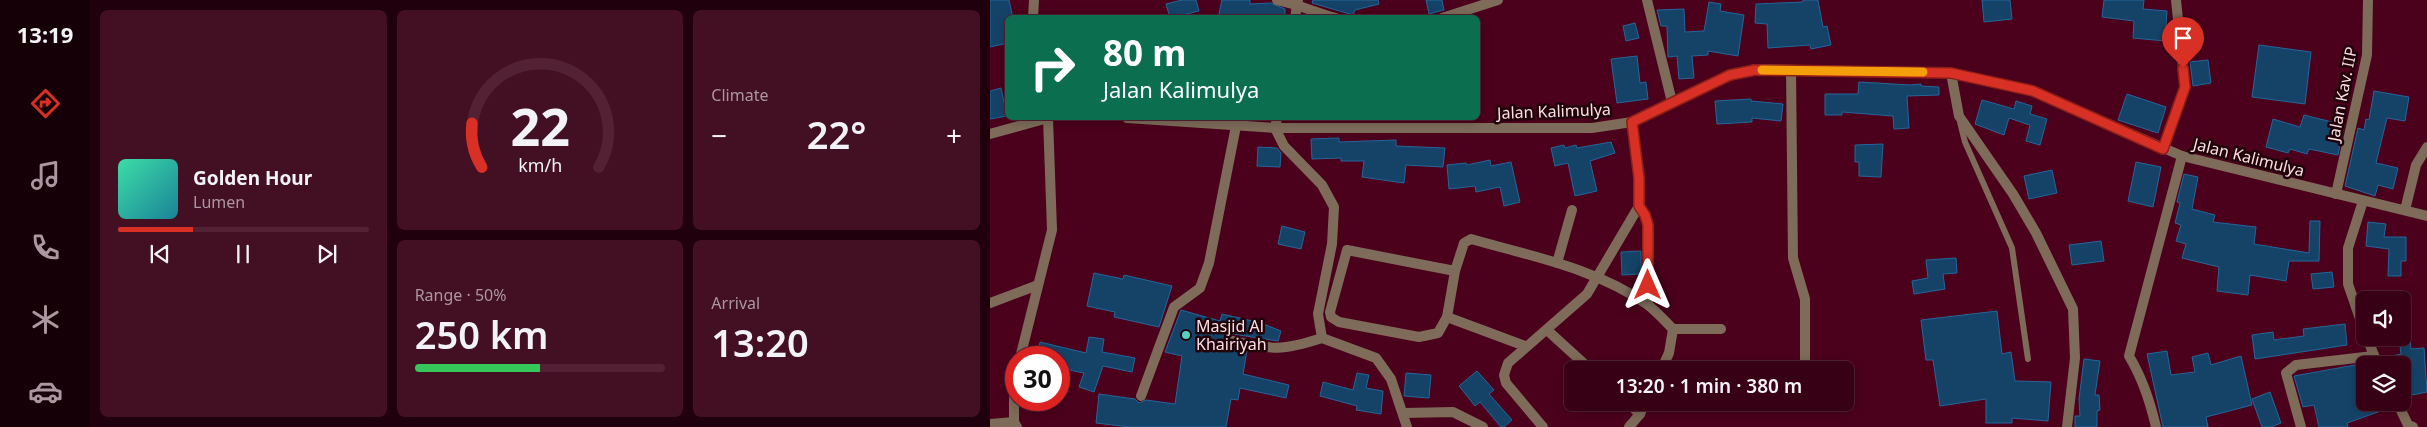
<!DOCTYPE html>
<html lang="en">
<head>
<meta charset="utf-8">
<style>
	body { margin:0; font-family:"Noto Sans",sans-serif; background:#430f22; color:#f1f3f6; height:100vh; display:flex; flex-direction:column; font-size:19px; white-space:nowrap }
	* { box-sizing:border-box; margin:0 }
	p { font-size:16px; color:#ab97a0 }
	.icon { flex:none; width:28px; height:28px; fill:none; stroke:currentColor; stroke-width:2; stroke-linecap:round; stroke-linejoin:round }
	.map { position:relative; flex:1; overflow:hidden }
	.panel { display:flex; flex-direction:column; gap:10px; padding:10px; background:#1f000c; width:900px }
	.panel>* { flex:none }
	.guide { position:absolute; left:15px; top:15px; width:475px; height:105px; border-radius:8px; box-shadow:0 2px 12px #0003,0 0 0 1px #522234; background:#0b6e4f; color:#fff; overflow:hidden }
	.controls { position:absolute; left:1366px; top:291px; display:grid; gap:10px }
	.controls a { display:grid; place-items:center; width:55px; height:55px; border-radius:8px; background:#380015; box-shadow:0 2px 12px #0003,0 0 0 1px #522234; font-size:25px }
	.speed { position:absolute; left:15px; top:346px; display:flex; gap:10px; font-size:25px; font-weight:700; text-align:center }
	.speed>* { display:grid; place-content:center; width:65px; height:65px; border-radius:50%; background:#380015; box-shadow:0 2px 12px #0003,0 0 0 1px #522234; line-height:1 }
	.speed .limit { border:8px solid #d22; background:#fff; color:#111 }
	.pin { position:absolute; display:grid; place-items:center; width:42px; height:42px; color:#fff; margin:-51px -21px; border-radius:50% 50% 50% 0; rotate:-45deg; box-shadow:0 0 5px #0007 }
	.pin .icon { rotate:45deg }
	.me { position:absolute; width:55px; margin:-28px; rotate:0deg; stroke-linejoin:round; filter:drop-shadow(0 0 4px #0008) }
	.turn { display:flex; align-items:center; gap:18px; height:105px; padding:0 15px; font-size:22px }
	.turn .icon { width:65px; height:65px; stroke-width:2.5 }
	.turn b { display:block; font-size:35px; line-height:42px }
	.big { font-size:38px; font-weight:600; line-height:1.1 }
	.panel .tile { flex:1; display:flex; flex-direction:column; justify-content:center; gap:8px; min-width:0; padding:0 18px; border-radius:8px; background:#430f22 }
	.panel .dial { align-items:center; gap:0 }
	.dial svg { height:130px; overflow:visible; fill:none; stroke:#522234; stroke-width:7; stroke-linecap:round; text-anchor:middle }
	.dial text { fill:#f1f3f6; stroke:none }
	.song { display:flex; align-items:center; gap:15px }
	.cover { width:60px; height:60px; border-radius:8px; background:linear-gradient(135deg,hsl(160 70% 55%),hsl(190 70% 35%)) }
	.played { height:5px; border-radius:2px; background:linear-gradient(90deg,#d93025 30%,#522234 30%) }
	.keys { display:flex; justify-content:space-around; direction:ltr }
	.heat { display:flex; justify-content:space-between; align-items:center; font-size:28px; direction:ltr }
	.charge { height:8px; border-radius:4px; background:linear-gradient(90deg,#34c759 50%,#522234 0) }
	.panel .tiles { flex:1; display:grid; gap:10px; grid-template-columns:repeat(3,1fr) }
	.tile:first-child { grid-row:span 2 }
	.trip { position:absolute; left:574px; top:361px; width:290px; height:50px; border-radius:8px; background:#380015; box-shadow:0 2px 12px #0003,0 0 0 1px #522234; font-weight:600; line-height:50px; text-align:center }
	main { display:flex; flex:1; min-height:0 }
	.menu { display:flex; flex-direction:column; width:90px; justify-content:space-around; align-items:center; background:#160008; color:#ab97a0 }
	.menu .icon { width:35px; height:35px }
	.menu .current { color:#d93025 }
	.menu b { font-size:22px; color:#f1f3f6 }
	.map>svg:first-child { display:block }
	.building { fill:#154368; stroke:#25669b }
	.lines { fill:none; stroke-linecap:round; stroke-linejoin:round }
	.service { stroke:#7e6b59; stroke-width:6 }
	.minor { stroke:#7e6b59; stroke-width:10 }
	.tertiary { stroke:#7e6b59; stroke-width:10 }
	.route-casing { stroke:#8d1f18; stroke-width:12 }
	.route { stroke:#d93025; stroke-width:9 }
	.slow { stroke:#f59e0b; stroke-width:9 }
	.poi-dot { fill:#56cec3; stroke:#20030a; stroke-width:2 }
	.labels { text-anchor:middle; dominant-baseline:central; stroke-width:5; stroke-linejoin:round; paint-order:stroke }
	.street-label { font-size:16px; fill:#fbdfe3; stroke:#20030a }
	.poi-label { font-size:16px; fill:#fbdfe3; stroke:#20030a; text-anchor:start }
</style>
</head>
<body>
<main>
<nav class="menu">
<b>13:19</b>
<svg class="icon current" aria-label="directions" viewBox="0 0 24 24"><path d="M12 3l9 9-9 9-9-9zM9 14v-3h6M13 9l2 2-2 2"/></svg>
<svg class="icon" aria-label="music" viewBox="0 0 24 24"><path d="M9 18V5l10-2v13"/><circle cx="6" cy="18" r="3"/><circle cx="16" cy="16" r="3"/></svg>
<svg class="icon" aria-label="phone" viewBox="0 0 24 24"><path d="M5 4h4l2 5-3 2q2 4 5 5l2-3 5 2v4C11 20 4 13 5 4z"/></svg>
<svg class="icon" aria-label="climate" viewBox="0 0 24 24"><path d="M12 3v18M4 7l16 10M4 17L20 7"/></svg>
<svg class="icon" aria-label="car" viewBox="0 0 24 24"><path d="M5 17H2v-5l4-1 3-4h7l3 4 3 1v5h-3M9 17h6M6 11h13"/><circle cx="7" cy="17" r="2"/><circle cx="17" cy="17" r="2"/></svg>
</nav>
<section class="panel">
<div class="tiles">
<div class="tile">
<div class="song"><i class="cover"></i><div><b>Golden Hour</b><p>Lumen</p></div></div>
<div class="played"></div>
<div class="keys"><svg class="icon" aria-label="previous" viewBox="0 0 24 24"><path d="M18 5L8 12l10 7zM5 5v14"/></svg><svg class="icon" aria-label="pause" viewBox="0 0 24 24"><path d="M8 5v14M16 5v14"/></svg><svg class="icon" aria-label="next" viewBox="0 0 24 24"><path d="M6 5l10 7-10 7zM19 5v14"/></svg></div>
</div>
<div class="tile dial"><svg viewBox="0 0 100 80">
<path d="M14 69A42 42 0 1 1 86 69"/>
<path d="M14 69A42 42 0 0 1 8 42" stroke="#d93025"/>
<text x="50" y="56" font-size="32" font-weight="700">22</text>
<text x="50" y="72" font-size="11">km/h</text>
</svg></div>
<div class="tile"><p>Climate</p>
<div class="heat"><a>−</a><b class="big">22°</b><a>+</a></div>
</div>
<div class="tile"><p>Range · 50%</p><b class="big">250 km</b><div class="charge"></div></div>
<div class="tile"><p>Arrival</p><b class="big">13:20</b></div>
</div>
</section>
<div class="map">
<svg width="1437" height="427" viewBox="0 0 1437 427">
	<rect width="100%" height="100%" fill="#4b001c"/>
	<g class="building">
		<polygon points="0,0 19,0 23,18 18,18 18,43 0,47"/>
		<polygon points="192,0 206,0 209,11 180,18 176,4"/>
		<polygon points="232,0 260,0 260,4 281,3 295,9 295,18 228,18"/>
		<polygon points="323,0 388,0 389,4 365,10 363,15 322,3"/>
		<polygon points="436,0 452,0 454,10 439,14"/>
		<polygon points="813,0 828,0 833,27 837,26 841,45 821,49 820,45 778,48 777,24 765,23 766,4 813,2"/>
		<polygon points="992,0 1020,0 1022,19 994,22"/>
		<polygon points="1114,0 1154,0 1153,9 1177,11 1175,41 1143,38 1144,21 1112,17"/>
		<polygon points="719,2 731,4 730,11 754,15 748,56 718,51 718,55 702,56 704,78 689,79 687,56 678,57 677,26 671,26 667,10 694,9 695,32 714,31"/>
		<polygon points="645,23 649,38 636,41 633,26"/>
		<polygon points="1269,45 1321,52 1315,104 1262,97"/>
		<polygon points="647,56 650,83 656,82 658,99 627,103 621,59"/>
		<polygon points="1218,60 1221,83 1203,86 1200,62"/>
		<polygon points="869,82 920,85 931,84 931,86 949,87 949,95 917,96 919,128 904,129 903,116 852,112 852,115 835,115 835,94 868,94"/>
		<polygon points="11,88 17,116 0,119 0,91"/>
		<polygon points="1384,91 1419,97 1415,121 1397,118 1386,163 1408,168 1403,189 1388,185 1385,196 1355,186 1368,128 1374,130 1376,119 1379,120"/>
		<polygon points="1137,94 1176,107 1168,133 1128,120"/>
		<polygon points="761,99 761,101 793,104 791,121 762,118 762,122 727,124 725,101"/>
		<polygon points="992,100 1024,109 1026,101 1042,106 1040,114 1057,119 1050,145 1036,141 1040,125 1019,118 1014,135 985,124"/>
		<polygon points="1314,115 1354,125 1348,155 1319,149 1317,154 1300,149 1298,153 1276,147 1283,119 1310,127"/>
		<polygon points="349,138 349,142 406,140 406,146 455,148 453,167 416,165 414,183 372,177 374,161 351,161 351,158 322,159 321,139"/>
		<polygon points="621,142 625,153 600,161 607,191 585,196 578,163 565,166 561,148 574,145 575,148 586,145 587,148"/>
		<polygon points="893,144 891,177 869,176 869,162 865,162 865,145"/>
		<polygon points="268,147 287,148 291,153 290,167 267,166"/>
		<polygon points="500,160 501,166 521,162 530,202 514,206 510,187 486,192 485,186 459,189 457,165 476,163 477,165"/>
		<polygon points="1146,162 1171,167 1163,207 1138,201"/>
		<polygon points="1062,170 1067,193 1039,199 1034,176"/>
		<polygon points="1194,174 1208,177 1202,209 1225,215 1223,222 1266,227 1264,244 1319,253 1320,221 1330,221 1329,261 1299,261 1296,281 1260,275 1258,295 1227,291 1229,267 1192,258 1196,244 1186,241 1191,225 1185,223 1190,203 1187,202"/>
		<polygon points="1378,222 1396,224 1394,237 1416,237 1416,261 1411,261 1411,276 1398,276 1399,249 1376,246"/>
		<polygon points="292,226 315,232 311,249 288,244"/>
		<polygon points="1111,241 1114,261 1082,265 1079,245"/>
		<polygon points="651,251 651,274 632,275 631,252"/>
		<polygon points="966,258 967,273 953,274 955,289 924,294 922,281 938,278 936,260"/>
		<polygon points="1342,272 1344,287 1323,289 1321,274"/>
		<polygon points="104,273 133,279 134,275 182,286 169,327 124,317 125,312 97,306"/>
		<polygon points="191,310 230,321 232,314 271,323 291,331 288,341 243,334 237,336 235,343 240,348 257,351 253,374 299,385 296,398 250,388 248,400 241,399 236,427 140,427 106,423 109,394 145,399 149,403 156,400 185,404 192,356 175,352"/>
		<polygon points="1007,311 1012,354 1021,352 1025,381 1061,382 1058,421 1022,418 1022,423 996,423 996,399 950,406 943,360 936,360 931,320"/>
		<polygon points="1355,324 1357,345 1265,359 1262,335 1283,332 1284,340 1314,336 1313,329"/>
		<polygon points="99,337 114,339 112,352 145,358 142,372 113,366 104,392 89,387 94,373 69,368 69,358 47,358 50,342 96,353"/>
		<polygon points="1409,338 1420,338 1421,349 1434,348 1437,392 1412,397 1412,365 1395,365 1393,358 1411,354"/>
		<polygon points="1177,351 1181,375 1205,372 1202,357 1218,353 1221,365 1251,356 1262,405 1216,417 1218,427 1173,427 1157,354"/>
		<polygon points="1094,359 1110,361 1105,395 1109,395 1110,410 1107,411 1107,427 1085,427 1085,416 1090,416 1089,399"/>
		<polygon points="1365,365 1368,376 1375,373 1375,402 1400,402 1402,407 1357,423 1358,427 1329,427 1324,405 1313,407 1304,376"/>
		<polygon points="487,371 504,390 499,394 522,420 514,427 511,427 490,402 485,406 469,386"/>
		<polygon points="367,373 379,375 376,388 393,391 391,414 366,410 367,406 330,396 333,382 363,390"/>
		<polygon points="416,373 441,375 439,398 414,396"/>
		<polygon points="1280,392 1291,423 1281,427 1272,427 1262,399"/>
	</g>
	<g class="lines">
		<polyline class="service" points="970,122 975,142 1022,248 1038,359"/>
		<g class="minor">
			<path d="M287,0C308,4 326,13 346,18"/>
			<polyline points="657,0 682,102"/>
			<polyline points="43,18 44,0"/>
			<polyline points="305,18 308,0"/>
			<polyline points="452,18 508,0"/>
			<polyline points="801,70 803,258 815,299 815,370"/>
			<polyline points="961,73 969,116 1023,194 1046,233 1083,309 1085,358 1077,427"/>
			<polyline points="287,118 285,128 294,146 332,185 344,207 342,244 328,314 332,338 386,358 401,379 417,427"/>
			<polyline points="1173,149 1195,87 1186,0"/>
			<polyline points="1346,194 1377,55 1378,0"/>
			<polyline points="1373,201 1358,248 1358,284 1375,333"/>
			<polyline points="649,206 655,215 658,225 658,305"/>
			<polyline points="1415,210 1426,165 1437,147"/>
			<polyline points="567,263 582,210"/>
			<path d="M465,271L357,250L340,312L341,317L349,322L429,337L448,333L457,317L465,271L474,243L481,239C540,256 606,268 658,305C667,312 675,321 683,329L679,353L671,370"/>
			<polyline points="0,303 48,285"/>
			<polyline points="457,317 535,346"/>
			<polyline points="683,329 731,329"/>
			<polyline points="557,330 601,370"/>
			<polyline points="1377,338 1388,365"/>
			<path d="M242,341C283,350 292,351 332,338"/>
			<polyline points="30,358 62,230 58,118"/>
			<polyline points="26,373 24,383 24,422 27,427"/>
			<polyline points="151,396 184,307 210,288 219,263 246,126"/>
			<polyline points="637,402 650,414"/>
			<polyline points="1407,402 1418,425 1423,427"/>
			<polyline points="414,413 463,412 493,427"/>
			<polyline points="0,424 24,422"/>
			<polyline points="553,427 516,383 514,375 518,363 597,294 649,206 649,178 642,122"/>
			<polyline points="639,427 650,414 655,402"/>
			<path d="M1166,427C1160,401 1153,379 1139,356L1192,156"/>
			<polyline points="1311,427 1296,373 1306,365 1383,356"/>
		</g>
		<g class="tertiary">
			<polyline points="137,118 285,128 602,128 642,122 740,75 765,69 961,73 1043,91 1192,156 1437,216"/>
			<polyline points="0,134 58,118"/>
		</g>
	</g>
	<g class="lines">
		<defs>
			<polyline id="route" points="658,285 658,225 655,215 649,206 649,178 642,122 740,75 765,70 961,73 1043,91 1173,149 1195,87 1193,68"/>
		</defs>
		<use href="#route" class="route-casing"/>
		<use href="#route" class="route"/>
		<polyline class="slow" points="772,70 933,72"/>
	</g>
	<circle class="poi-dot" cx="196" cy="335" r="5"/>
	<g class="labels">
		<g class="street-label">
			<text transform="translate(1352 94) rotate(-79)">Jalan Kav. IIP</text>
			<text transform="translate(564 111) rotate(-2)">Jalan Kalimulya</text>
			<text transform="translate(1259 157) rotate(14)">Jalan Kalimulya</text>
		</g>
		<g class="poi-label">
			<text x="206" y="326">Masjid Al<tspan x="206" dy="18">Khairiyah</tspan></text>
		</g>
	</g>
</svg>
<div class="controls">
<a><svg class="icon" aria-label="sound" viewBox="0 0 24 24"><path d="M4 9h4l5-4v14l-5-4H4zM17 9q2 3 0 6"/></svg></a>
<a><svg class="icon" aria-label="layers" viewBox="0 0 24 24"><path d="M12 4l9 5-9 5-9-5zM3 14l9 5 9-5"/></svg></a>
</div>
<div class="speed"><div class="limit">30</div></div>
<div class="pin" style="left:1193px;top:68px;background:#d93025"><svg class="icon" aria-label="arrive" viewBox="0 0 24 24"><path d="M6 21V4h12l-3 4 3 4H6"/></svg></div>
<svg class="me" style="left:658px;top:285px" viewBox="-20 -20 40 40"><path d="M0-17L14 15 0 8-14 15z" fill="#d93025" stroke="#fff" stroke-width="4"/></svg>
<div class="trip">13:20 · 1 min · 380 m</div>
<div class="guide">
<div class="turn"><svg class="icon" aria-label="right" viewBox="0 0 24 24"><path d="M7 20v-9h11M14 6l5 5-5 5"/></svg><div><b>80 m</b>Jalan Kalimulya</div></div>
</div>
</div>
</main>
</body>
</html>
